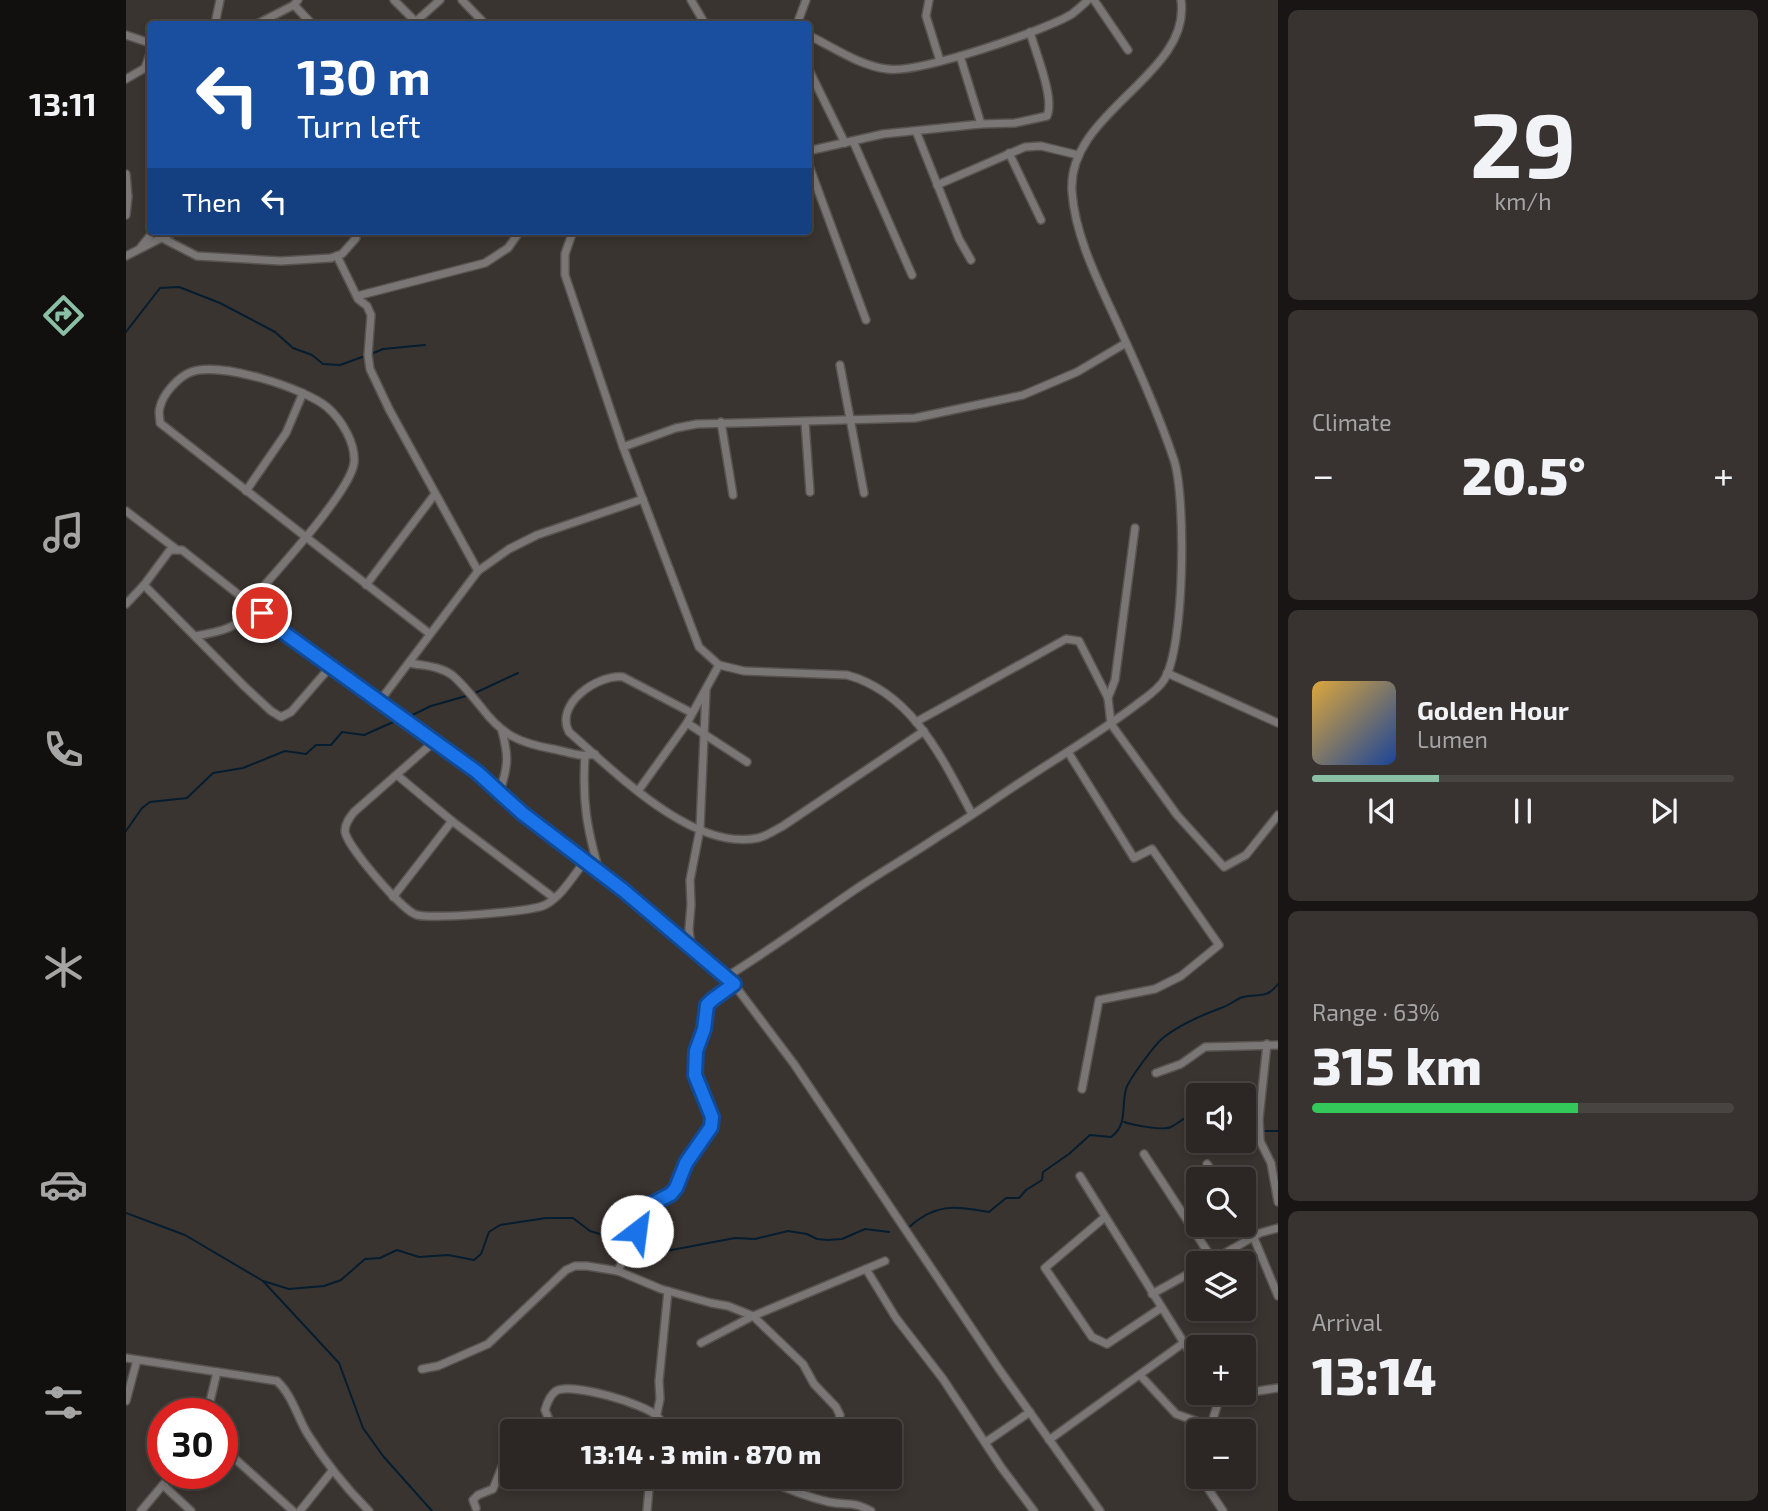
<!DOCTYPE html>
<html lang="en">
<head>
<meta charset="utf-8">
<style>
	body { margin:0; font-family:"Exo 2",sans-serif; background:#383331; color:#f1f3f6; height:100vh; display:flex; flex-direction:column; font-size:26px; white-space:nowrap }
	* { box-sizing:border-box; margin:0 }
	p { font-size:23px; color:#a6a5a6 }
	.icon { flex:none; width:38px; height:38px; fill:none; stroke:currentColor; stroke-width:2; stroke-linecap:round; stroke-linejoin:round }
	.map { position:relative; flex:1; overflow:hidden }
	.drawer { display:flex; flex-direction:column; gap:10px; padding:10px; background:#181514; width:490px }
	.drawer>* { flex:none }
	.guide { position:absolute; left:21px; top:21px; width:665px; height:214px; border-radius:7px; box-shadow:0 4px 10px #0003,0 0 0 2px #484441; background:#1a4fa0; color:#fff; overflow:hidden }
	.fabs { position:absolute; left:1060px; top:1083px; display:grid; gap:14px }
	.fabs a { display:grid; place-items:center; width:70px; height:70px; border-radius:7px; background:#2c2724; box-shadow:0 4px 10px #0003,0 0 0 2px #484441; font-size:35px }
	.speed { position:absolute; left:21px; top:1398px; display:flex; gap:14px; font-size:35px; font-weight:700; text-align:center }
	.speed>* { display:grid; place-content:center; width:91px; height:91px; border-radius:50%; background:#2c2724; box-shadow:0 4px 10px #0003,0 0 0 2px #484441; line-height:1 }
	.speed .limit { border:10px solid #d22; background:#fff; color:#111 }
	.pin { position:absolute; display:grid; place-items:center; width:60px; height:60px; color:#fff; margin:-30px; border:4px solid #fff; border-radius:50%; box-shadow:0 2px 7px #0007 }
	.me { position:absolute; width:77px; margin:-38px; rotate:30deg; stroke-linejoin:round; filter:drop-shadow(0 0 5px #0008) }
	.turn { display:flex; align-items:center; gap:24px; height:147px; padding:0 35px; font-size:32px }
	.turn .icon { width:91px; height:91px; stroke-width:2.5 }
	.turn b { display:block; font-size:49px; line-height:60px }
	.then { display:flex; align-items:center; height:66px; padding:0 35px; background:#0003; gap:14px; font-size:26px }
	.big { font-size:52px; font-weight:800; line-height:1.1 }
	.drawer .card { flex:1; display:flex; flex-direction:column; justify-content:center; gap:10px; min-width:0; padding:0 24px; border-radius:10px; background:#383331 }
	.drawer .dial { align-items:center; gap:0 }
	.dial b { font-size:91px; line-height:1 }
	.song { display:flex; align-items:center; gap:21px }
	.cover { width:84px; height:84px; border-radius:10px; background:linear-gradient(135deg,hsl(40 70% 55%),hsl(220 70% 35%)) }
	.played { height:7px; border-radius:4px; background:linear-gradient(90deg,#8abfa5 30%,#484441 30%) }
	.keys { display:flex; justify-content:space-around; direction:ltr }
	.heat { display:flex; justify-content:space-between; align-items:center; font-size:38px; direction:ltr }
	.charge { height:10px; border-radius:5px; background:linear-gradient(90deg,#34c759 63%,#484441 0) }
	.trip { position:absolute; left:374px; top:1419px; width:402px; height:70px; border-radius:7px; background:#2c2724; box-shadow:0 4px 10px #0003,0 0 0 2px #484441; font-weight:800; line-height:70px; text-align:center }
	main { display:flex; flex:1; min-height:0 }
	.dock { display:flex; flex-direction:column; width:126px; justify-content:space-around; align-items:center; background:#12100e; color:#a6a5a6 }
	.dock .icon { width:49px; height:49px }
	.dock .on { color:#8abfa5 }
	.dock b { font-size:32px; color:#f1f3f6 }
	.map>svg:first-child { display:block }
	.lines { fill:none; stroke-linecap:round; stroke-linejoin:round }
	.stream { stroke:#051d2f; stroke-width:2 }
	.minor-casing { stroke:#58534f; stroke-width:10 }
	.minor { stroke:#7a7676; stroke-width:7 }
	.route-casing { stroke:#114b97; stroke-width:18 }
	.route { stroke:#1a73e8; stroke-width:12 }
</style>
</head>
<body>
<main>
<nav class="dock">
<b>13:11</b>
<svg class="icon on" aria-label="directions" viewBox="0 0 24 24"><path d="M12 3l9 9-9 9-9-9zM9 14v-3h6M13 9l2 2-2 2"/></svg>
<svg class="icon" aria-label="music" viewBox="0 0 24 24"><path d="M9 18V5l10-2v13"/><circle cx="6" cy="18" r="3"/><circle cx="16" cy="16" r="3"/></svg>
<svg class="icon" aria-label="phone" viewBox="0 0 24 24"><path d="M5 4h4l2 5-3 2q2 4 5 5l2-3 5 2v4C11 20 4 13 5 4z"/></svg>
<svg class="icon" aria-label="climate" viewBox="0 0 24 24"><path d="M12 3v18M4 7l16 10M4 17L20 7"/></svg>
<svg class="icon" aria-label="car" viewBox="0 0 24 24"><path d="M5 17H2v-5l4-1 3-4h7l3 4 3 1v5h-3M9 17h6M6 11h13"/><circle cx="7" cy="17" r="2"/><circle cx="17" cy="17" r="2"/></svg>
<svg class="icon" aria-label="filters" viewBox="0 0 24 24"><path d="M4 7h16M4 17h16"/><circle cx="9" cy="7" r="2"/><circle cx="15" cy="17" r="2"/></svg>
</nav>
<div class="map">
<svg width="1152" height="1511" viewBox="0 0 1152 1511">
	<rect width="100%" height="100%" fill="#3a3430"/>
	<g class="lines">
		<g class="stream">
			<polyline points="0,332 34,288 53,287 94,303 149,332 167,348 186,355 197,364 214,365 239,356"/>
			<polyline points="245,354 257,349 299,345"/>
			<polyline points="349,693 392,673"/>
			<polyline points="280,718 305,706 340,696"/>
			<polyline points="0,831 16,808 24,802 61,798 87,773 117,768 159,751 180,754 190,745 205,745 216,732 238,735 274,719"/>
			<path d="M998,1122C1007,1125 1037,1131 1045,1127C1051,1124 1055,1120 1061,1117L1073,1124"/>
			<polyline points="1118,1131 1130,1131"/>
			<polyline points="1136,1131 1152,1131"/>
			<polyline points="0,1213 59,1235 137,1281 213,1363 237,1428 257,1456 306,1511"/>
			<path d="M782,1228C809,1203 828,1206 863,1212L880,1198H893L900,1190L916,1180L917,1172L943,1154L964,1135L985,1137C1002,1125 995,1107 1000,1089C1003,1079 1030,1043 1038,1037C1055,1024 1076,1015 1095,1008C1102,1006 1108,1001 1114,998C1131,992 1139,1001 1152,984"/>
			<polyline points="505,1244 535,1252 609,1238 629,1239 662,1231 681,1234 691,1239 701,1240 716,1239 739,1229 763,1232"/>
			<polyline points="137,1281 163,1289 198,1286 215,1280 239,1259 254,1258 271,1250 293,1257 322,1255 348,1260 355,1254 363,1232 374,1225 420,1218 447,1218 464,1231 500,1242"/>
		</g>
		<defs>
			<g id="minor">
				<polyline points="268,0 290,22"/>
				<polyline points="336,0 359,24"/>
				<polyline points="565,0 579,24"/>
				<polyline points="803,0 800,16 814,61"/>
				<polyline points="968,0 1002,50"/>
				<polyline points="168,5 186,24"/>
				<polyline points="89,24 94,0"/>
				<polyline points="131,24 168,5 172,0"/>
				<polyline points="287,24 314,0"/>
				<polyline points="671,24 680,0"/>
				<polyline points="0,35 24,43"/>
				<path d="M682,35C707,47 734,66 761,69C792,74 918,31 946,14C951,10 957,5 962,0"/>
				<polyline points="834,56 855,124"/>
				<polyline points="682,68 719,143"/>
				<polyline points="0,79 19,68 24,54"/>
				<polyline points="790,131 833,239 845,260"/>
				<polyline points="727,141 786,275"/>
				<path d="M682,151L757,134L855,124L889,123L921,116C929,98 909,51 904,32"/>
				<polyline points="883,153 915,220"/>
				<polyline points="682,163 740,320"/>
				<polyline points="0,174 2,197 0,215"/>
				<polyline points="811,185 899,147 915,146 952,155"/>
				<path d="M447,231L439,254V275L497,447L573,647L593,665L618,671L721,675C787,693 817,760 846,814"/>
				<polyline points="36,238 71,256 155,261 205,258 216,254 230,238 229,231"/>
				<polyline points="15,247 28,231"/>
				<polyline points="0,256 49,231"/>
				<polyline points="211,256 232,299 241,306 245,315 242,355 244,369 263,409 352,571"/>
				<polyline points="231,296 359,263 382,248 394,231"/>
				<polyline points="714,365 738,493"/>
				<polyline points="595,422 607,495"/>
				<polyline points="679,422 684,492"/>
				<polyline points="497,447 550,428 571,424 789,418 897,395 951,372 1000,343"/>
				<polyline points="120,491 160,433 177,393"/>
				<polyline points="0,511 50,549"/>
				<polyline points="18,585 118,686 145,711 155,717 165,712 205,666"/>
				<polyline points="240,585 309,494"/>
				<path d="M123,603C145,577 224,493 228,463C230,444 216,420 201,407C178,388 94,361 65,372C52,377 37,394 34,407C32,412 34,418 34,423L304,634"/>
				<polyline points="0,604 18,585 44,550 56,550 136,613 150,627 351,772 396,813 497,890 610,987 668,1064 873,1369 974,1511"/>
				<path d="M69,636C94,632 113,628 128,607"/>
				<path d="M284,663C298,666 314,666 326,675C337,684 346,696 355,707C376,735 393,743 427,749C443,752 454,758 469,754"/>
				<polyline points="1041,673 1152,723"/>
				<polyline points="982,698 989,680 1009,528"/>
				<polyline points="253,702 352,571 383,549 411,535 517,499"/>
				<path d="M566,713L497,677C472,674 428,704 443,732C488,771 567,852 632,838C641,836 649,830 657,826L798,731"/>
				<polyline points="790,722 940,639 953,641 982,698 985,724 1051,815 1098,867 1120,855 1152,815"/>
				<polyline points="561,723 621,762"/>
				<path d="M310,740L228,812C224,817 219,823 219,831C219,844 277,912 291,915C308,919 404,912 419,905C436,896 447,876 459,861"/>
				<polyline points="942,752 1008,858 1026,849 1093,945 1055,976 1029,989 973,1000 956,1089"/>
				<path d="M459,756C456,802 461,828 473,871"/>
				<polyline points="271,775 326,821 428,898"/>
				<path d="M374,791C382,766 383,757 376,731"/>
				<polyline points="512,791 561,723 593,665"/>
				<polyline points="267,897 326,821"/>
				<polyline points="565,948 563,929 565,905 564,880 574,829 580,690"/>
				<path d="M600,977C644,950 685,920 727,891C755,872 785,855 813,836C844,817 873,796 904,776C939,753 976,731 1010,705C1019,698 1032,690 1038,680C1059,648 1060,497 1048,460C1032,412 1010,364 989,318C971,279 949,235 946,192C940,112 1066,75 1055,0"/>
				<polyline points="1141,1044 1133,1119 1134,1141 1145,1163 1152,1202"/>
				<polyline points="1030,1073 1055,1064 1079,1047 1152,1045"/>
				<polyline points="1018,1154 1087,1260"/>
				<polyline points="1081,1164 1092,1180"/>
				<polyline points="954,1176 1073,1367"/>
				<polyline points="1118,1214 1152,1296"/>
				<polyline points="979,1217 919,1268 966,1337 981,1344 1035,1308"/>
				<polyline points="1080,1264 1134,1233 1152,1228"/>
				<polyline points="740,1269 770,1318 817,1379 875,1467 908,1511"/>
				<polyline points="492,1271 518,1211 522,1206 545,1194 550,1188 560,1163 585,1127 586,1117 570,1075 570,1051 578,1029 581,1005 585,1000 608,984"/>
				<polyline points="1026,1294 1073,1268"/>
				<polyline points="575,1343 627,1316 759,1261"/>
				<path d="M0,1358L151,1381C166,1395 171,1416 181,1433C199,1462 219,1487 243,1511"/>
				<path d="M296,1369L312,1366L362,1344L440,1270L449,1266H461L492,1271L535,1289L585,1303L602,1306L627,1316L677,1364L688,1384L710,1407L714,1415L712,1423C702,1429 691,1425 680,1432"/>
				<polyline points="1014,1375 1050,1414 1084,1426"/>
				<polyline points="1118,1393 1152,1388"/>
				<polyline points="1092,1394 1094,1396 1115,1393"/>
				<polyline points="0,1401 11,1360"/>
				<polyline points="81,1414 91,1372"/>
				<path d="M423,1432L424,1422L419,1410C421,1403 424,1395 430,1391C446,1382 519,1404 531,1416C535,1420 538,1427 540,1431L544,1432"/>
				<polyline points="527,1432 534,1399 533,1381 542,1291"/>
				<polyline points="1083,1432 1094,1396"/>
				<polyline points="923,1440 1056,1344"/>
				<polyline points="860,1442 904,1412"/>
				<polyline points="96,1447 167,1511"/>
				<path d="M635,1477C656,1487 681,1497 703,1502C722,1506 724,1500 745,1511"/>
				<polyline points="1079,1477 1081,1487 1097,1511"/>
				<polyline points="37,1485 65,1511"/>
				<polyline points="350,1508 347,1500 352,1495 367,1489 379,1459 387,1457"/>
				<polyline points="15,1511 46,1474"/>
				<polyline points="174,1511 206,1471"/>
				<polyline points="521,1511 524,1477"/>
			</g>
		</defs>
		<use href="#minor" class="minor-casing"/>
		<use href="#minor" class="minor"/>
	</g>
	<g class="lines">
		<defs>
			<polyline id="route" points="136,613 150,627 351,772 396,813 497,890 608,984 586,1000 581,1005 578,1029 570,1051 569,1075 586,1117 585,1127 560,1163 550,1188 545,1194 522,1206 518,1210 511,1231"/>
		</defs>
		<use href="#route" class="route-casing"/>
		<use href="#route" class="route"/>
	</g>
</svg>
<div class="fabs">
<a><svg class="icon" aria-label="sound" viewBox="0 0 24 24"><path d="M4 9h4l5-4v14l-5-4H4zM17 9q2 3 0 6"/></svg></a>
<a><svg class="icon" aria-label="search" viewBox="0 0 24 24"><circle cx="10" cy="10" r="6"/><path d="M15 15l6 6"/></svg></a>
<a><svg class="icon" aria-label="layers" viewBox="0 0 24 24"><path d="M12 4l9 5-9 5-9-5zM3 14l9 5 9-5"/></svg></a>
<a>+</a>
<a>−</a>
</div>
<div class="speed"><div class="limit">30</div></div>
<div class="pin" style="left:136px;top:613px;background:#d93025"><svg class="icon" aria-label="arrive" viewBox="0 0 24 24"><path d="M6 21V4h12l-3 4 3 4H6"/></svg></div>
<svg class="me" style="left:511px;top:1231px" viewBox="-20 -20 40 40"><circle r="19" fill="#fff"/><path d="M0-13L10 11 0 6-10 11z" fill="#1a73e8"/></svg>
<div class="trip">13:14 · 3 min · 870 m</div>
<div class="guide">
<div class="turn"><svg class="icon" aria-label="left" viewBox="0 0 24 24"><path d="M17 20v-9H6M10 6l-5 5 5 5"/></svg><div><b>130 m</b>Turn left</div></div>
<div class="then">Then<svg class="icon" aria-label="left" viewBox="0 0 24 24"><path d="M17 20v-9H6M10 6l-5 5 5 5"/></svg></div>
</div>
</div>
<section class="drawer">
<div class="card dial"><b>29</b><p>km/h</p></div>
<div class="card"><p>Climate</p>
<div class="heat"><a>−</a><b class="big">20.5°</b><a>+</a></div>
</div>
<div class="card">
<div class="song"><i class="cover"></i><div><b>Golden Hour</b><p>Lumen</p></div></div>
<div class="played"></div>
<div class="keys"><svg class="icon" aria-label="previous" viewBox="0 0 24 24"><path d="M18 5L8 12l10 7zM5 5v14"/></svg><svg class="icon" aria-label="pause" viewBox="0 0 24 24"><path d="M8 5v14M16 5v14"/></svg><svg class="icon" aria-label="next" viewBox="0 0 24 24"><path d="M6 5l10 7-10 7zM19 5v14"/></svg></div>
</div>
<div class="card"><p>Range · 63%</p><b class="big">315 km</b><div class="charge"></div></div>
<div class="card"><p>Arrival</p><b class="big">13:14</b></div>
</section>
</main>
</body>
</html>
